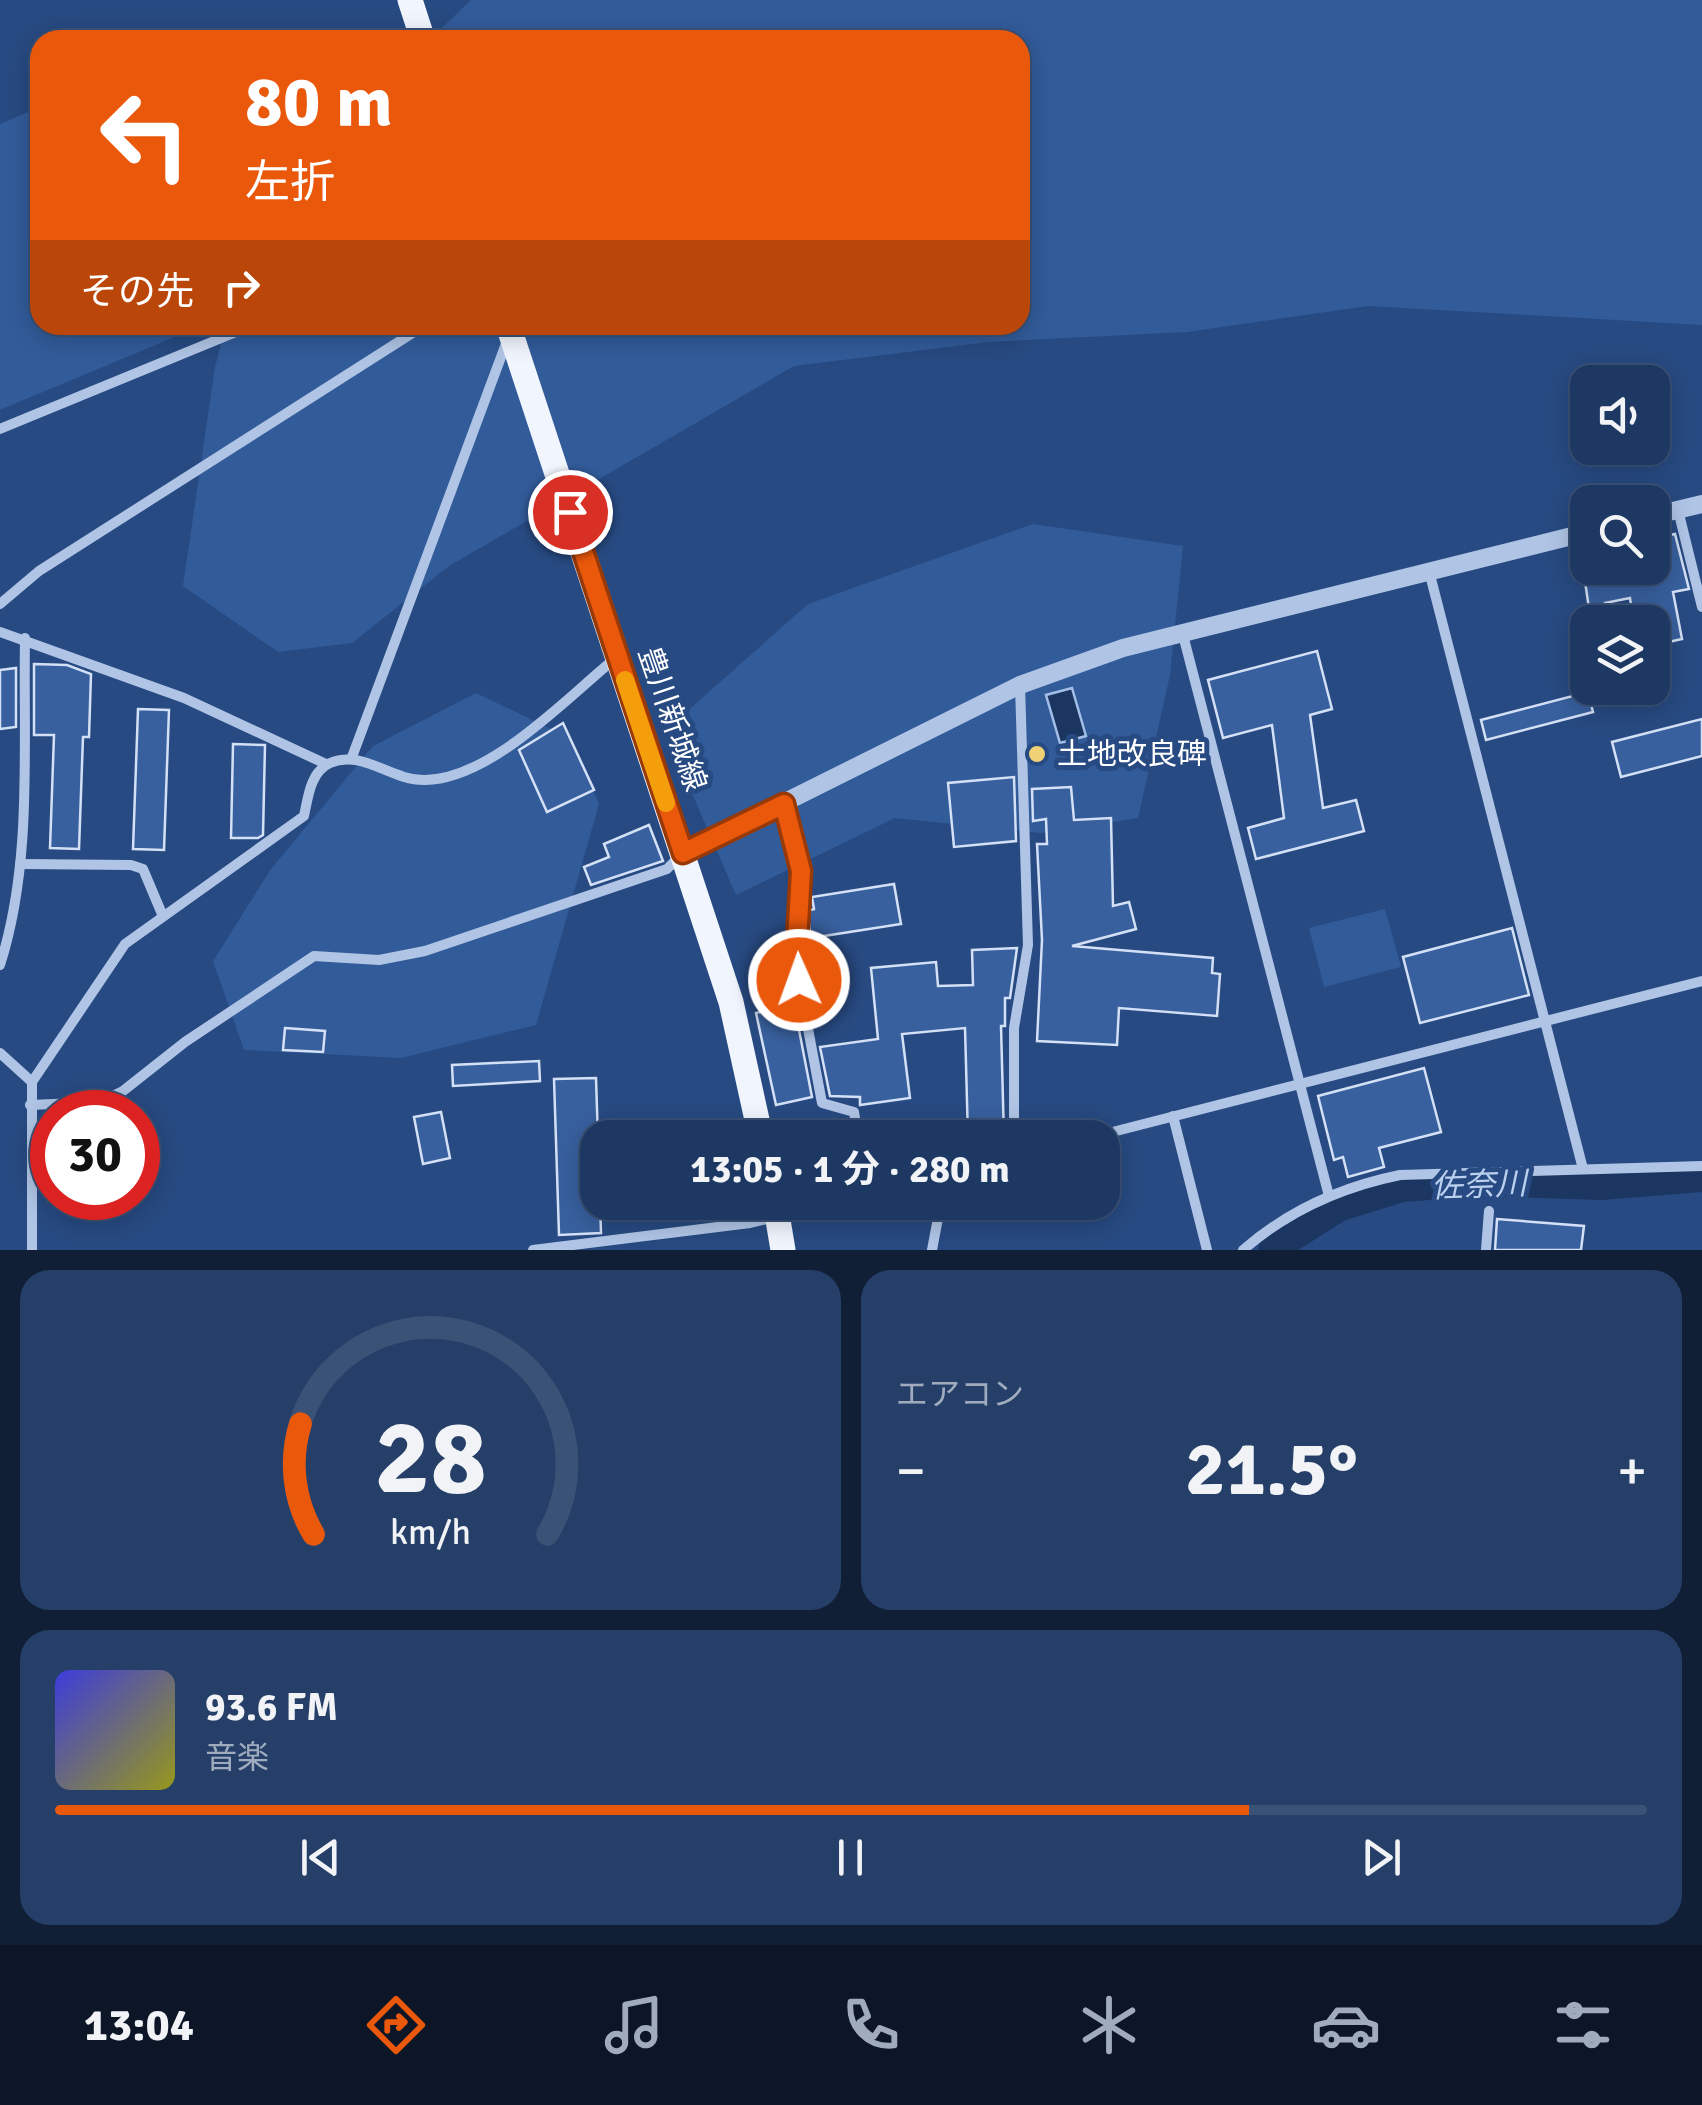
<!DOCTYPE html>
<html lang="ja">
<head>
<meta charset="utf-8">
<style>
	body { margin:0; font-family:Signika,"Noto Sans JP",sans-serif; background:#253f68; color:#f1f3f6; height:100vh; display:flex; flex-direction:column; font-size:38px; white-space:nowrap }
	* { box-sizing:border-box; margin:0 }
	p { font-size:32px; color:#a0acbe }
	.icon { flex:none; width:55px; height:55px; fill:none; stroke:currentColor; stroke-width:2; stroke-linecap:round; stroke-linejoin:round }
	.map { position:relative; height:1250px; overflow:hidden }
	.details { display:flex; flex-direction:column; gap:20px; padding:20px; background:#101f36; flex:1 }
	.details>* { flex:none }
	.top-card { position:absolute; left:30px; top:30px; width:1000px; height:305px; border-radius:30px; box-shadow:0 5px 25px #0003,0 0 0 2px #3b5277; background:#ea580c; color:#fff; overflow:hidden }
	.fabs { position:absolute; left:1570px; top:365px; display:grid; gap:20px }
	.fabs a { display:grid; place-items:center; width:100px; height:100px; border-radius:20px; background:#1d3862; box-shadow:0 5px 25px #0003,0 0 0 2px #3b5277; font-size:50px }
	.speed { position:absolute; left:30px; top:1090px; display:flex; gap:20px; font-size:50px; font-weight:700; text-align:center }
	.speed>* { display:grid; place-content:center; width:130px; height:130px; border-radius:50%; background:#1d3862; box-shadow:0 5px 25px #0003,0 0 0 2px #3b5277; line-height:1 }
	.speed .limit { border:15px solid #d22; background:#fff; color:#111 }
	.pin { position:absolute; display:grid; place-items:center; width:85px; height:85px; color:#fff; margin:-42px; border:5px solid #fff; border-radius:50%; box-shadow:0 2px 10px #0007 }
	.me { position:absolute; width:110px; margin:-55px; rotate:358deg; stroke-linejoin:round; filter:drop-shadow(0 0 8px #0008) }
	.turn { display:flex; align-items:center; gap:35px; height:210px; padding:0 50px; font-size:45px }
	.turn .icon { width:130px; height:130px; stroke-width:2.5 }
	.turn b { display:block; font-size:70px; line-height:85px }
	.then { display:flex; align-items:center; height:95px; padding:0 50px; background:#0003; gap:20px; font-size:38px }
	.big { font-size:75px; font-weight:700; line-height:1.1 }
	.details .card { flex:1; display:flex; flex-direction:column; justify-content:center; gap:15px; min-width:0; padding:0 35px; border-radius:30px; background:#253f68 }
	.details .dial { align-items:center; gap:0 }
	.dial svg { height:260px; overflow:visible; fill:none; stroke:#3b5277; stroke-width:7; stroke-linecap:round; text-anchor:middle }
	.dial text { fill:#f1f3f6; stroke:none }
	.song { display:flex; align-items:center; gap:30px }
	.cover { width:120px; height:120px; border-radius:15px; background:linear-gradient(135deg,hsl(240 70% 55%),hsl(60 70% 35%)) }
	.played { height:10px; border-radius:5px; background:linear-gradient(90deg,#ea580c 75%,#3b5277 75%) }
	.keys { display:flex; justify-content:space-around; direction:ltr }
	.heat { display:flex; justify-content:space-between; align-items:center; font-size:55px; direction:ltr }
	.details .tiles { flex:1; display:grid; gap:20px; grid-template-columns:1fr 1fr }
	.card:last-child { grid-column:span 2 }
	.trip { position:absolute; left:580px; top:1120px; width:540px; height:100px; border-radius:30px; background:#1d3862; box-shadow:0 5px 25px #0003,0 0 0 2px #3b5277; font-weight:700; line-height:100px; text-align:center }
	.dock { display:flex; height:160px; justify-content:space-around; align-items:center; background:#0c1627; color:#a0acbe }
	.dock .icon { width:70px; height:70px }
	.dock .selected { color:#ea580c }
	.dock b { font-size:45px; color:#f1f3f6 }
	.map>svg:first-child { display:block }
	.green { fill:#325b99 }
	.water { fill:#1c3662; stroke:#a4bfe7; stroke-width:2.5 }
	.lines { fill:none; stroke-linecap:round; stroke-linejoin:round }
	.river { stroke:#1c3662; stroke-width:28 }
	.building { fill:#38609e; stroke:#d3e0f5; stroke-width:2.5 }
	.minor { stroke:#b0c5e6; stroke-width:10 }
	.tertiary { stroke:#b0c5e6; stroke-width:18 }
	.primary { stroke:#f1f5fd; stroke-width:25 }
	.route-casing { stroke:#983908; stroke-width:25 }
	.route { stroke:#ea580c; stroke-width:18 }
	.slow { stroke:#f59e0b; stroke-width:18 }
	.poi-dot { fill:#eed275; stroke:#274a82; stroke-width:4 }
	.labels { text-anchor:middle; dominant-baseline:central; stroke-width:10; stroke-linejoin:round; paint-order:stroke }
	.street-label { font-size:30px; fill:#fff; stroke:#274a82 }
	.poi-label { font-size:30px; fill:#fff; stroke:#274a82; text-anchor:start }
	.water-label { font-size:32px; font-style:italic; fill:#bbcfee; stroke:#274a82 }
</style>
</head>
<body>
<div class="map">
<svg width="1702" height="1250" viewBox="0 0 1702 1250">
	<rect width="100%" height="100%" fill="#274a82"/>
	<g class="green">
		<polygon points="471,0 1702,0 1702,325 1368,306 1187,332 988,342 794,366 449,566 352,643 278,652 183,586 215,367 226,325 1020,325 1020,40 429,40"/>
		<polygon points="40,107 40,325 199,327 0,410 0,124"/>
		<polygon points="1033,524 1183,546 1170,675 1138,818 1041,833 895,818 736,895 665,731 808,604"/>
		<polygon points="476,693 570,738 599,804 536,1025 401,1058 244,1050 213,961 271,869 373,746"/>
		<polygon points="1385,909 1401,967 1324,987 1309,928"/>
	</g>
	<polygon class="water" points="1072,688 1086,736 1060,743 1046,695"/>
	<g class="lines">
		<polyline class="river" points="1272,1250 1340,1207 1402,1188 1482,1182 1601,1186 1702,1178"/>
	</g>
	<g class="building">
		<polygon points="1675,534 1689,589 1673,592 1682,639 1655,645 1648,609 1632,612 1630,598 1605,603 1609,622 1591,622 1583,568 1663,568 1658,545 1667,543 1665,536"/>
		<polygon points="1317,651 1332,709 1310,715 1323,808 1356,800 1364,831 1256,859 1248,828 1284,818 1272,725 1223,738 1208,680"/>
		<polygon points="34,664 67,665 91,674 89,737 83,737 79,849 50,848 54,735 34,735"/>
		<polygon points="16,668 16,727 0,729 0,670"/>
		<polygon points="1588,692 1593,712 1486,740 1481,720"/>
		<polygon points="138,709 169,710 164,850 133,849"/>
		<polygon points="1702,719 1702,756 1621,777 1612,742"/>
		<polygon points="563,723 594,790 547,812 519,750"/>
		<polygon points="233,744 265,745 263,835 258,838 231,838"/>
		<polygon points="1014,777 1016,841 954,847 948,783"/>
		<polygon points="1071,787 1074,820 1111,818 1113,906 1129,902 1136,929 1072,946 1213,958 1212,973 1220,974 1217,1016 1119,1008 1117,1045 1037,1041 1042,940 1037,844 1047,844 1046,819 1033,821 1032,789"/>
		<polygon points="649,825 663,861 591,885 584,867 609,857 604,844"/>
		<polygon points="894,884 901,924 811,938 807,911 814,909 812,897"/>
		<polygon points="1512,928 1529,995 1420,1023 1403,957"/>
		<polygon points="1017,948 1010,998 1005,998 1005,1026 1001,1026 1004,1138 968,1138 965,1028 902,1034 910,1098 860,1105 860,1097 830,1096 820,1047 878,1039 871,968 936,962 938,986 973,985 972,950"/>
		<polygon points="794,1004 812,1097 776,1105 756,1013"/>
		<polygon points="285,1028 325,1031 323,1052 283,1050"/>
		<polygon points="539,1061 540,1081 453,1086 452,1065"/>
		<polygon points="1424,1068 1441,1132 1379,1148 1384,1167 1348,1177 1343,1157 1334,1160 1318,1096"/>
		<polygon points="596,1078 601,1233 559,1235 554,1079"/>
		<polygon points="441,1112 450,1158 423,1164 414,1117"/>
		<polygon points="1497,1219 1584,1226 1581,1250 1495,1250"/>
	</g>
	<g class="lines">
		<g class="minor">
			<polyline points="0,429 253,325"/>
			<polyline points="1678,510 1702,607"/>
			<polyline points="1429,571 1583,1169"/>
			<polyline points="0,604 39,571 425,325"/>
			<polyline points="0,632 184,698 326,764"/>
			<polyline points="1183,635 1329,1196"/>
			<polyline points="352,757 507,341"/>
			<polyline points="783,804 799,855 795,960 822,1103 854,1112 858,1138"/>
			<polyline points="20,864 131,865 143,869 162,914"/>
			<path d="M0,965C33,862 23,746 25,638"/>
			<polyline points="0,1053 32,1082"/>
			<polyline points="30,1105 100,1102 123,1091 185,1042 314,956 379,960 425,951 667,869 682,854"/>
			<polyline points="1173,1116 1207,1250"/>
			<polyline points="1014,1138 1014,1028 1028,945 1020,685"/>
			<polyline points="1089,1138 1702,981"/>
			<path d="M32,1250V1082L125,944L304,816C308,798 310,772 330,763C363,749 391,781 425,780C492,779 567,697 617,657"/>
			<polyline points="533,1250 750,1223 838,1202"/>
			<polyline points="932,1250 941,1202"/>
			<path d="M1243,1250C1289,1210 1341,1187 1400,1175L1702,1166"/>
			<polyline points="1486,1250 1489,1211"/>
		</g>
		<g class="tertiary">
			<polyline points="1652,516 1702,504"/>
			<polyline points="683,853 1020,685 1123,648 1588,532"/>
		</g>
		<g class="primary">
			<polyline points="410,0 423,40"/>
			<polyline points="508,325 731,1002 761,1138"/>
			<polyline points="775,1202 783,1250"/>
		</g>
	</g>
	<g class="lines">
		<defs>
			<polyline id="route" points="570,512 683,853 784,804 801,871 796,960 799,980"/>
		</defs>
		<use href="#route" class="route-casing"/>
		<use href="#route" class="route"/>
		<polyline class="slow" points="625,680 666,803"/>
	</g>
	<circle class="poi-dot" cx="1037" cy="754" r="10"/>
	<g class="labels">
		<g class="street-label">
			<text transform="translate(672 719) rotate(71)">豊川新城線</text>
		</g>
		<g class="poi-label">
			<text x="1057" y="754">土地改良碑</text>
		</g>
		<g class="water-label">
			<text transform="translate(1479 1185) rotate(-2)">佐奈川</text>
		</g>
	</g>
</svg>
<div class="fabs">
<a><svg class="icon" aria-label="sound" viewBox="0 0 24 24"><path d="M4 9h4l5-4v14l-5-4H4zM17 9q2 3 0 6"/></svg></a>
<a><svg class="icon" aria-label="search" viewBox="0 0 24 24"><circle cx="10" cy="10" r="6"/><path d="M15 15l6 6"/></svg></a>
<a><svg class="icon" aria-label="layers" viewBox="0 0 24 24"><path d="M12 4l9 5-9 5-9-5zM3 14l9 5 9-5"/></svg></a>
</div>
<div class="speed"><div class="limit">30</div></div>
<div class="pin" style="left:570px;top:512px;background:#d93025"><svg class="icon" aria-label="arrive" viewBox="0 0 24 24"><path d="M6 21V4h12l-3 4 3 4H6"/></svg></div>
<svg class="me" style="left:799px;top:980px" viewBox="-20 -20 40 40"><circle r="17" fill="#ea580c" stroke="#fff" stroke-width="3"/><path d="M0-11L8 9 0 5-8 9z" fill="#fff"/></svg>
<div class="trip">13:05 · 1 分 · 280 m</div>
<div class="top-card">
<div class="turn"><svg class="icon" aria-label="left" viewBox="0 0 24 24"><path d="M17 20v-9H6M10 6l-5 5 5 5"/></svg><div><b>80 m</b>左折</div></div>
<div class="then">その先<svg class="icon" aria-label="right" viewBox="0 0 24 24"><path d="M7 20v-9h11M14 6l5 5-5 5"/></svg></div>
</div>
</div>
<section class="details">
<div class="tiles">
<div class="card dial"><svg viewBox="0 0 100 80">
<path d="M14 69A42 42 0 1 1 86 69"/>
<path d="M14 69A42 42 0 0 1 10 35" stroke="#ea580c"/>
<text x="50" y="56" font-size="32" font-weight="700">28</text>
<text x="50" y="72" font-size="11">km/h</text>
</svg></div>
<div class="card"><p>エアコン</p>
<div class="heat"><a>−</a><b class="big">21.5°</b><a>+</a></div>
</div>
<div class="card">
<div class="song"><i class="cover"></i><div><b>93.6 FM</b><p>音楽</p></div></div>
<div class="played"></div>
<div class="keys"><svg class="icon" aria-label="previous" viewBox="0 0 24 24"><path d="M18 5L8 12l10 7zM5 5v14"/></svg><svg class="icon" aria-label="pause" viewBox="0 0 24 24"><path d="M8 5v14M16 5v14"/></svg><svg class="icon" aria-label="next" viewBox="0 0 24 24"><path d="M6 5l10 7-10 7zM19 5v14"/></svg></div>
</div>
</div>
</section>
<nav class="dock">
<b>13:04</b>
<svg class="icon selected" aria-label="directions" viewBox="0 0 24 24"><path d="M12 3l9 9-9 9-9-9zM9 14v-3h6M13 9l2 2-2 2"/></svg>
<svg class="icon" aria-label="music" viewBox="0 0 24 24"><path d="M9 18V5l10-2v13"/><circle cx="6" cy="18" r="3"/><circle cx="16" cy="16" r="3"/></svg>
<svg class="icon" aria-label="phone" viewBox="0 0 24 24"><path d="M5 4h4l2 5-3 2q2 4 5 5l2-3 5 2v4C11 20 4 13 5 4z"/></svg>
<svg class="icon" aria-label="climate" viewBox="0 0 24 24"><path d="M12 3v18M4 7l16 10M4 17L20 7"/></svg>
<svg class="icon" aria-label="car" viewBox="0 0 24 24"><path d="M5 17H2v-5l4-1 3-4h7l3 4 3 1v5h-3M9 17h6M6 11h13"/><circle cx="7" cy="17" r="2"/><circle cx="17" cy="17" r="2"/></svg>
<svg class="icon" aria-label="filters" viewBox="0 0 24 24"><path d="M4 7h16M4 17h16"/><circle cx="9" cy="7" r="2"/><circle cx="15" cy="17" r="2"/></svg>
</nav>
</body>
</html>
